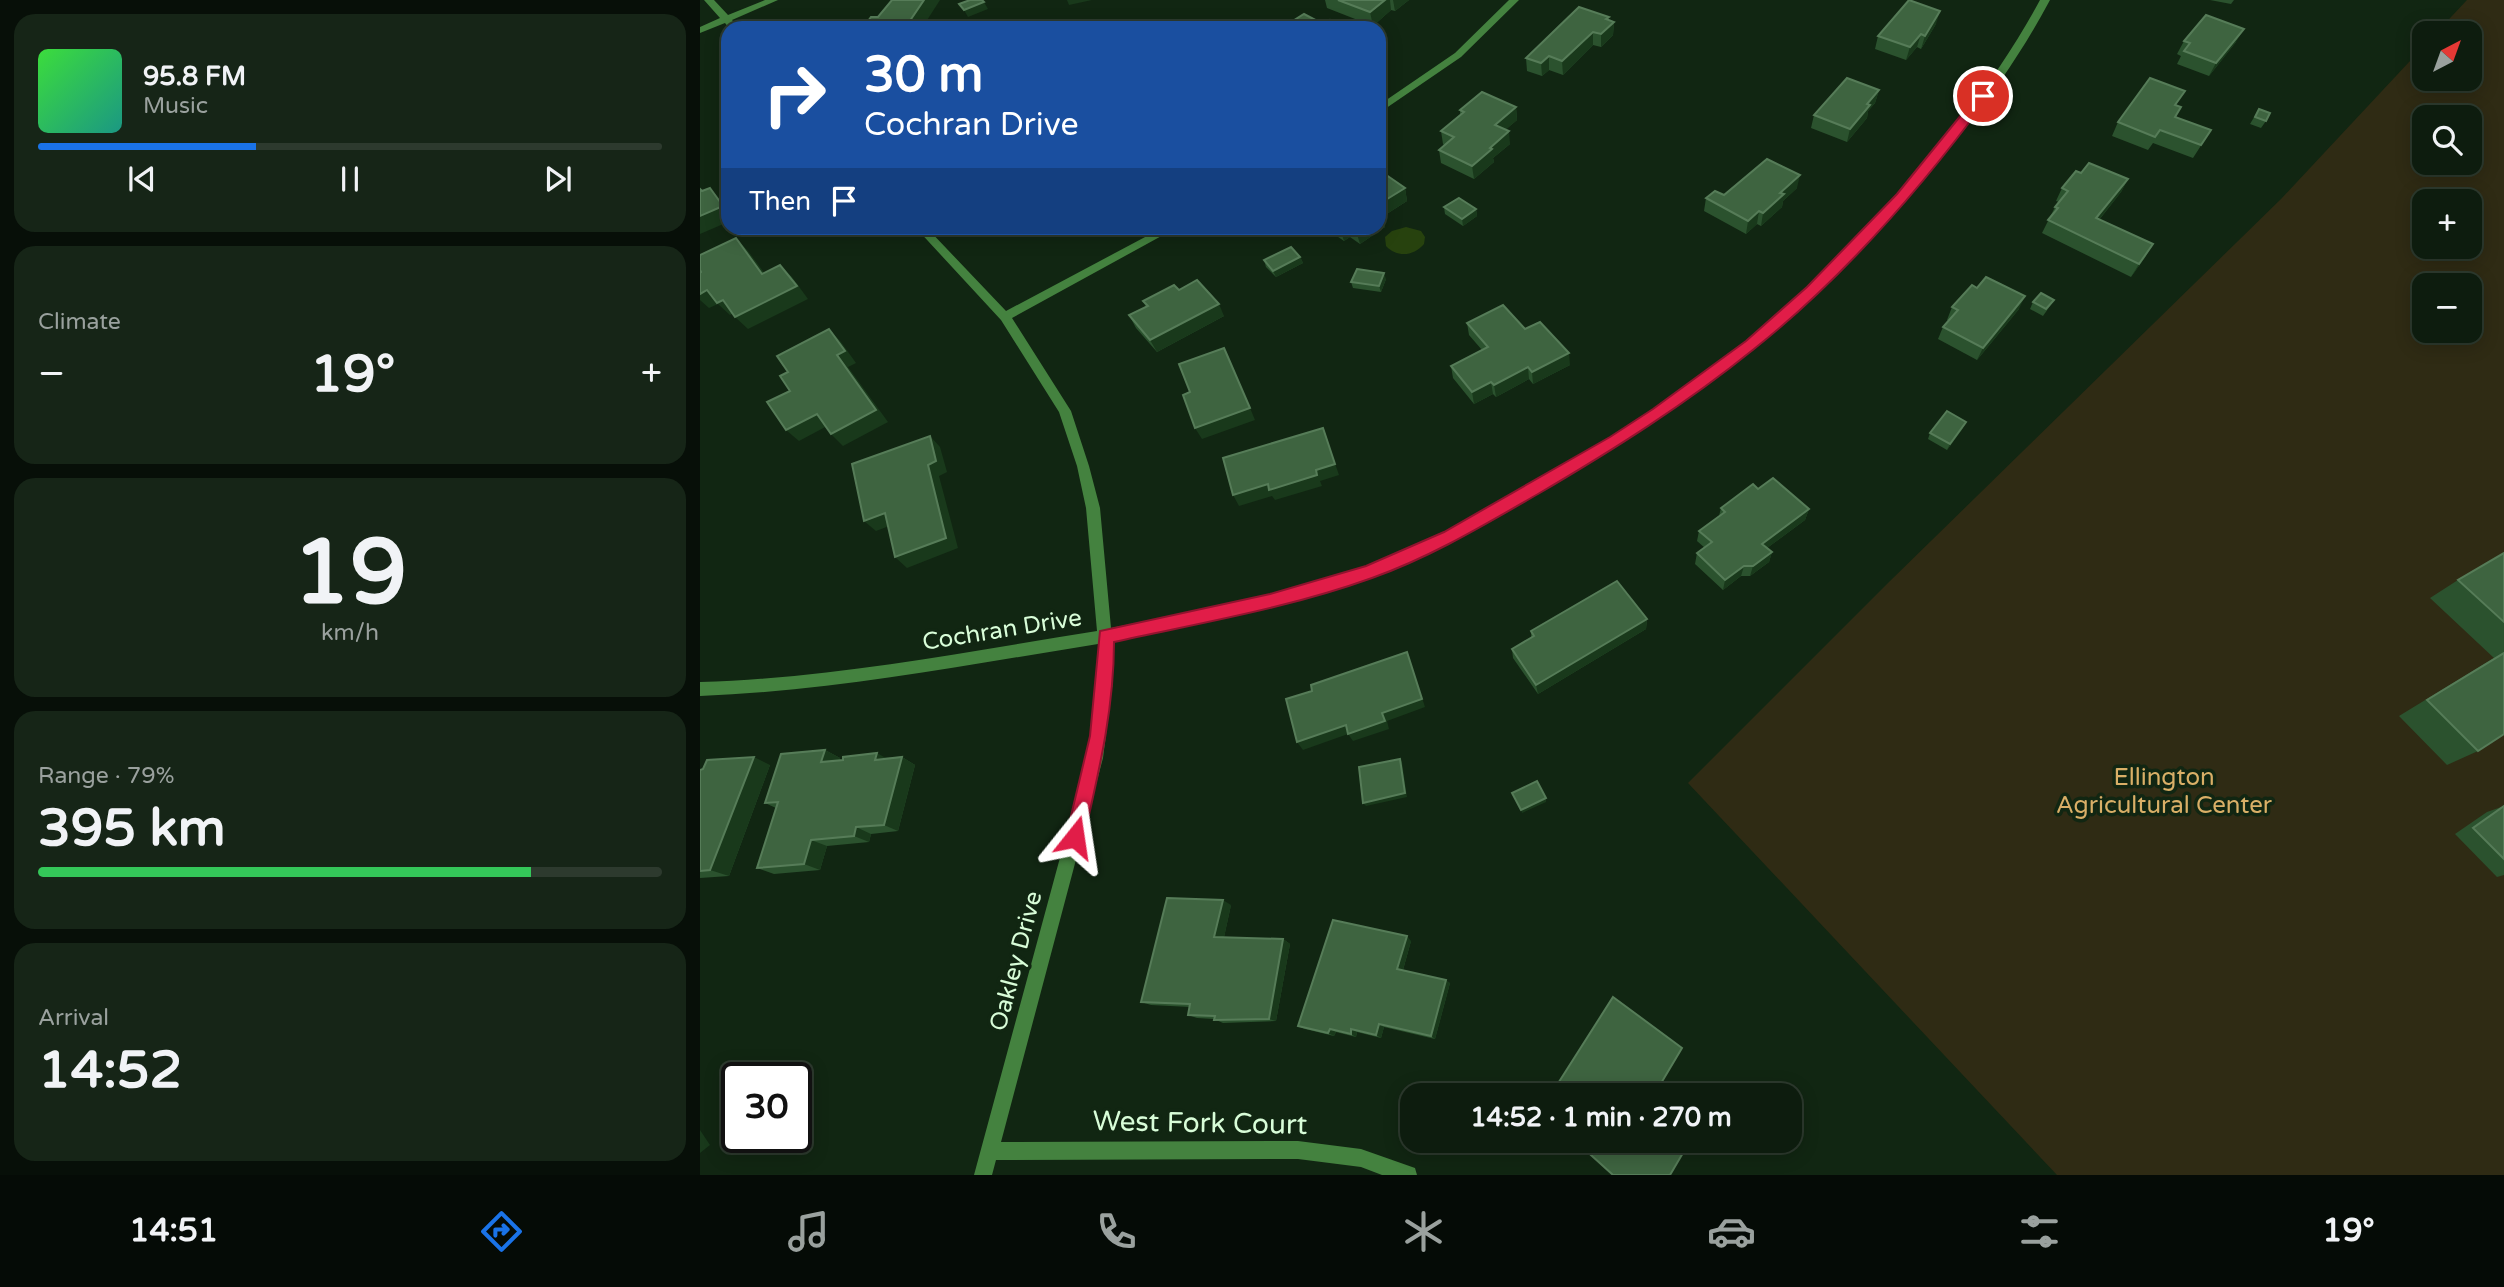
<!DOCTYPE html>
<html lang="en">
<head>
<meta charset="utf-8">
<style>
	body { margin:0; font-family:"Varela Round",sans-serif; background:#162517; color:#f1f3f6; height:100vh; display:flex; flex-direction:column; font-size:26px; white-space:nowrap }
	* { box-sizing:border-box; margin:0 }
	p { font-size:23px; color:#9aa19e }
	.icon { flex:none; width:38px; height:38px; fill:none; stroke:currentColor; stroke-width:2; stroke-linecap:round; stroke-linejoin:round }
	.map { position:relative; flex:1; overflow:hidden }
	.panel { display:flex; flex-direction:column; gap:14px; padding:14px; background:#070f08; width:700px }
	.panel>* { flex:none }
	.banner { position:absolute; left:21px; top:21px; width:665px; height:214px; border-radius:21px; box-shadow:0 4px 18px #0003,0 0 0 2px #2d3a2e; background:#1a4fa0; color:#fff; overflow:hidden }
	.needle { width:46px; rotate:41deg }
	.tools { position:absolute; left:1712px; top:21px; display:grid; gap:14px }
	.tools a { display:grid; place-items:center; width:70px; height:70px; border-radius:14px; background:#0d1c0e; box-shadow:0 4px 18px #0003,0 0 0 2px #2d3a2e; font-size:35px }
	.speed { position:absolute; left:21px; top:1062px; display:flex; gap:14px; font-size:35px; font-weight:700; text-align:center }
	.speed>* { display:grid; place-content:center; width:91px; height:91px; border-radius:50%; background:#0d1c0e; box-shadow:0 4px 18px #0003,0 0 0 2px #2d3a2e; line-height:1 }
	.speed .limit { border:4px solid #111; border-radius:10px; background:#fff; color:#111 }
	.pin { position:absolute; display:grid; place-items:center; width:60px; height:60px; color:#fff; margin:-30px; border:4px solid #fff; border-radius:50%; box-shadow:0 2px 7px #0007 }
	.me { position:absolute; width:77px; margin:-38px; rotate:15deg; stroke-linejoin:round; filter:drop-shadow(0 0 5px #0008) }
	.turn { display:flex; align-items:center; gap:24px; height:147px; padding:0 28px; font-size:32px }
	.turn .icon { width:91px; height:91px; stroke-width:2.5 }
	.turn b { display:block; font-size:49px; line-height:60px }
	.then { display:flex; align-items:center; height:66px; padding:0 28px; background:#0003; gap:14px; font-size:26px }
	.big { font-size:52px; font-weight:700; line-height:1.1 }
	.panel .tile { flex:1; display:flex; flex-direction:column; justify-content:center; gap:10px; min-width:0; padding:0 24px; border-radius:21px; background:#162517 }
	.panel .dial { align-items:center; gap:0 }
	.dial b { font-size:91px; line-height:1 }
	.song { display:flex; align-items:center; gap:21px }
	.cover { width:84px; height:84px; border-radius:10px; background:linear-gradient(135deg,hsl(120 70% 55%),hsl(170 70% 35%)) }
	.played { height:7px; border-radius:4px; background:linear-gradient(90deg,#1a73e8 35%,#2d3a2e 35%) }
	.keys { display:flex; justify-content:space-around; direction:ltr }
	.heat { display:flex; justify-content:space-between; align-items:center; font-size:38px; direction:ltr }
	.charge { height:10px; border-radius:5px; background:linear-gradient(90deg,#34c759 79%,#2d3a2e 0) }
	.trip { position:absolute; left:700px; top:1083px; width:402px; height:70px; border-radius:21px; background:#0d1c0e; box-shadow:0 4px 18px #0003,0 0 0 2px #2d3a2e; font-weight:700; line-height:70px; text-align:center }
	.menu { display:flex; height:112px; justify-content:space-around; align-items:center; background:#050b06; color:#9aa19e }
	.menu .icon { width:49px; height:49px }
	.menu .active { color:#1a73e8 }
	.menu b { font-size:32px; color:#f1f3f6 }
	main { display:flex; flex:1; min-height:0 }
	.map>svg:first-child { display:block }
	.green { fill:#2f2b14; fill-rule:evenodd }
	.water { fill:#27420e }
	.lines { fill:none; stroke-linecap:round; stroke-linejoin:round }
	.minor { fill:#44823f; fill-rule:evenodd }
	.wall { fill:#2b522e }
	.shaded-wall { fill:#19391b }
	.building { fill:#3e6440; stroke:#567c58; stroke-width:2 }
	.route { fill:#e11d48; stroke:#92132f; stroke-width:2 }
	.labels { text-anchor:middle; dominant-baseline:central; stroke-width:7; stroke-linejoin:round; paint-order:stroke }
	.street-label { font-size:24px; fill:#d8fdd8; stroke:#112612 }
	.park-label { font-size:24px; fill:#d9af67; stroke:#112612 }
	.near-street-label { font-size:28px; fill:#d8fdd8; stroke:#112612 }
</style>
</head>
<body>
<main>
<section class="panel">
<div class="tile">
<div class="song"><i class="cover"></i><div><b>95.8 FM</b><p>Music</p></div></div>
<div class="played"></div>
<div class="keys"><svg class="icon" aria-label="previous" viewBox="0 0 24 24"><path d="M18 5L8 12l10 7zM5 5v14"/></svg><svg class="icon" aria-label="pause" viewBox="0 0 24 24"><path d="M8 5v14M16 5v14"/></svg><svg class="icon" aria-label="next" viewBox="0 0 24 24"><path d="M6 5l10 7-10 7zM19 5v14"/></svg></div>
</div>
<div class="tile"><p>Climate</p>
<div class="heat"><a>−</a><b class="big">19°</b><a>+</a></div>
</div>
<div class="tile dial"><b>19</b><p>km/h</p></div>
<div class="tile"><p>Range · 79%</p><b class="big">395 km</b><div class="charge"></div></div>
<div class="tile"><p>Arrival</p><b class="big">14:52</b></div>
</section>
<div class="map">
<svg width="1804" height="1175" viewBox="0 0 1804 1175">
	<rect width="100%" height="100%" fill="#112612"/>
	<path class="green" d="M1767,0H1804V1175H1357L988,783L1189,582L1581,199L1724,46V79H1769V33H1736ZM1724,117H1769V163H1724ZM1724,201H1769V247H1724ZM1724,285H1769V331H1724Z"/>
	<path class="water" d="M706,227L721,231L725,237L724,244C714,256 697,258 686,246L685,237L692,231Z"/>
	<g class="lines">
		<g class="minor">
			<polygon points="4,0 14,0 28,15 65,0 78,0 32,20 39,28 29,28 25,23 0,33 0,27 20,18"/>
			<polygon points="809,0 819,0 761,57 679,113 679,105 755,53"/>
			<path d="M1340,0H1350C1306,83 1245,158 1180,226C1140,268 1099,312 1053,349C982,407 904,457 823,502C774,530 724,559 670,578C586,606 498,622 412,641L413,680L403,758L301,1142L598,1141L661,1149L715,1168L717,1175H682L661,1167L598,1159L296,1160L292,1175H274L387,758L399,680L398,644C266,665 134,691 0,696V682C134,678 265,652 397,631L386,508L377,466L359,412L301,320L216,228H227L306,311L462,228H476L312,318L371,411L389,466L400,508L411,628C496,610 584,597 666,567C719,548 768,520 817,493C897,449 975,399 1045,342C1092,304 1134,260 1175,217C1238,152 1297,80 1340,0Z"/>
		</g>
	</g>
	<g class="wall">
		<polygon points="625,0 709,0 695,11 691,10 673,26 627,8"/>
		<polygon points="1510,0 1534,0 1531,4"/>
		<polygon points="909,17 909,20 914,22 913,35 901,47 893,45 863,75 849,70 842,76 827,71 826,58"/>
		<polygon points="1236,24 1221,49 1217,47 1206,60 1175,49 1178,36"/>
		<polygon points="1484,41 1536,42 1509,76 1477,64 1481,56 1477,54"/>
		<polygon points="1179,90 1175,103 1168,111 1167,118 1147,142 1111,128 1114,115"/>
		<polygon points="1476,106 1475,117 1511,130 1493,158 1453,143 1448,150 1412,136 1418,122"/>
		<polygon points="816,107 817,120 805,130 810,144 793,158 794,162 774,179 741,163 739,150 744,145 743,144 741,131 760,115 760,110"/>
		<polygon points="1559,109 1566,121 1561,128 1550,124"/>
		<polygon points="679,170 705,188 707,201 682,217 685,227 660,244 650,237 644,241 625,228 679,228"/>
		<polygon points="1381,173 1428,179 1421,192 1399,220 1446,256 1431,277 1342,233 1355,207 1359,202 1356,201 1362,188"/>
		<polygon points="1097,188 1083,201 1082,207 1061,226 1057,224 1046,234 1004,211 1006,198 1024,195"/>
		<polygon points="744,207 776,209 777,216 763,226 745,214"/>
		<polygon points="600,257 603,263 576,277 566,267 564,260"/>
		<polygon points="686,279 681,292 653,288 651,282"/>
		<polygon points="479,290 524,316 457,352 436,328 429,315 446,307 443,301"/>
		<polygon points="1354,300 1350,306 1343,316 1330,309 1333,302"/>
		<polygon points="1252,307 1319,309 1277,360 1238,339 1243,327 1249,321 1247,320"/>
		<polygon points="767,323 825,329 870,365 833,384 829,379 796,397 793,394 774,404 753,378 751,366 782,350 769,335"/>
		<polygon points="1263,428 1247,450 1228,439 1230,433"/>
		<polygon points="1058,489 1109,509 1105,520 1067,548 1072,552 1069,562 1050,576 1041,576 1023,590 995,564 997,553 1005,548 997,541 999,531 1019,516 1021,508"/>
		<polygon points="1804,553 1804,734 1778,751 1747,765 1699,716 1794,658 1730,598 1758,580"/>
		<polygon points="947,619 946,629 838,694 813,658 812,649 831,638 831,631"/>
		<polygon points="125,750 140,758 139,760 202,757 215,765 198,831 171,834 169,842 127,846 120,870 74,874 57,868 76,808 65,803"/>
		<polygon points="70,765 29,876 0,878 0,770"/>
		<polygon points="1804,806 1804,875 1797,877 1755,834 1787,812"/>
		<polygon points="531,905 524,937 583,939 590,944 576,1021 523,1023 514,1019 497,1018 488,1015 490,1007 451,1005 441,1002"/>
		<polygon points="711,941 703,970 750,983 735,1039 684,1027 681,1038 657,1032 656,1037 636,1032 634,1036 605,1029 598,1026"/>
	</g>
	<g class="shaded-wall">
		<polygon points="224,0 240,0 222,28 205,28"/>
		<polygon points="367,0 392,0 369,5"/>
		<polygon points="685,0 690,0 691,10 673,26 670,12"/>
		<polygon points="693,0 709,0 695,11"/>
		<polygon points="284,2 288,9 268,17 264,10"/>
		<polygon points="1240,11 1236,24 1221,49 1225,36"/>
		<polygon points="909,17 909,27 914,22 913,35 901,47 901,34 906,19"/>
		<polygon points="1544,29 1536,42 1509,76 1516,63"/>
		<polygon points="893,32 893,45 863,75 862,61"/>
		<polygon points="1221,34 1217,47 1206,60 1210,47"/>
		<polygon points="849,56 849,70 842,76 841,63"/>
		<polygon points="1179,90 1175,103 1168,111 1167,118 1147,142 1150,129 1167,104"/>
		<polygon points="816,107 817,120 796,138 795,125"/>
		<polygon points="809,131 810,144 793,158 794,162 774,179 772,166 790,148"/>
		<polygon points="1100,175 1097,188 1083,201 1082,207 1061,226 1063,213 1080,193"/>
		<polygon points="1428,179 1421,192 1390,231 1396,218"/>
		<polygon points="10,188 28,209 28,222 0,234 0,216"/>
		<polygon points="705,188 707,201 682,217 685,227 660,244 656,231 662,228 679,228 679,204"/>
		<polygon points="776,209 777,216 763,226 762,219"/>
		<polygon points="1059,211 1057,224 1046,234 1048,221"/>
		<polygon points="642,228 648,228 650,237 644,241 640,229"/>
		<polygon points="36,238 48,251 74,286 62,274"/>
		<polygon points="1453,244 1446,256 1431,277 1439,264"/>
		<polygon points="600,257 603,263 576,277 573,271"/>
		<polygon points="80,265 92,277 108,299 48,329 35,317"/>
		<polygon points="684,273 686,279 681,292 679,286"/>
		<polygon points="7,290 23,300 36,312 30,315 18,304 9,308 0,300 0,294"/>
		<polygon points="1325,296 1319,309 1277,360 1283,348"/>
		<polygon points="519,304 524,316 457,352 450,340"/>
		<polygon points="129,329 141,342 156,363 148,367 188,422 143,446 131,434 137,355"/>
		<polygon points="869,353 870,365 833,384 832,372"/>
		<polygon points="530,360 555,420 502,439 495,428"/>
		<polygon points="828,367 829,379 796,397 794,385"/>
		<polygon points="791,382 793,394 774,404 772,392"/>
		<polygon points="117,414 129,425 99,441 86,430"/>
		<polygon points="1266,422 1263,428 1247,450 1250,444"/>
		<polygon points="230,436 240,447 247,472 239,476 258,548 207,568 195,557 228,465"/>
		<polygon points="627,440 639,475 620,481 622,486 575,500 572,496 539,506 533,495 616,470"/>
		<polygon points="1109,509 1105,520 1059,554 1062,544"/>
		<polygon points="185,513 197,523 176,531 164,521"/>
		<polygon points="1072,552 1069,562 1050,576 1053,566"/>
		<polygon points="1044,566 1041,576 1023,590 1025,580"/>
		<polygon points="947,619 946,629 838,694 836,685"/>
		<polygon points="707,652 725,707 687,721 689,729 653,741 648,734 603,750 597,742 682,713"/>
		<polygon points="125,750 140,758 136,770 121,762"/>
		<polygon points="177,753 191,761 175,760"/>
		<polygon points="54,757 70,765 29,876 10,870"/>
		<polygon points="202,757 215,765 198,831 184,825"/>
		<polygon points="700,759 702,762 707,797 666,806 663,803"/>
		<polygon points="846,798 846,802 822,813 821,810"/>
		<polygon points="156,827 171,834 169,842 154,836"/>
		<polygon points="111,840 127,846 120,870 104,864"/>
		<polygon points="523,900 531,905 523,942 514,937"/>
		<polygon points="707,936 711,941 702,973 697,969"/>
		<polygon points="583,939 590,944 576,1021 569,1019"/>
		<polygon points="746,980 750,983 735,1039 731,1036"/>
		<polygon points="679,1024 684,1027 681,1038 676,1035"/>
		<polygon points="630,1029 636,1032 634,1036 628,1033"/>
		<polygon points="651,1029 657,1032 656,1037 651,1034"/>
		<polygon points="0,1130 10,1145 0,1153"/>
	</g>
	<g class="building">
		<polygon points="192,0 224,0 205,28 163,28 171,17 178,17"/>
		<polygon points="270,0 282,0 284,2 264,10 259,4"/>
		<polygon points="638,0 685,0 670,12"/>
		<polygon points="1209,0 1240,11 1225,36 1221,34 1210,47 1178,36"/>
		<polygon points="879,7 909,17 906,19 914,22 901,34 893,32 862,61 849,56 841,63 826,58"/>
		<polygon points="604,14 623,24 630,20 646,28 589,28 585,26"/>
		<polygon points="1506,15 1544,29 1516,63 1484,51 1490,43 1484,41"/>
		<polygon points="1147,78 1179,90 1167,104 1170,105 1150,129 1114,115"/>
		<polygon points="1450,78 1485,91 1475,105 1481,107 1475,117 1511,130 1501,145 1460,130 1455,137 1418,122"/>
		<polygon points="782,92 816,107 795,125 809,131 790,148 792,149 772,166 739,150 754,137 741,131 764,112 760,110"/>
		<polygon points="1559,109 1570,113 1566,121 1555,117"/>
		<polygon points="1067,159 1100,175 1080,193 1084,194 1063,213 1059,211 1048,221 1006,198 1015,191 1024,195"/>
		<polygon points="1389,163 1428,179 1396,218 1453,244 1439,264 1348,220 1358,208 1355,207 1368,191 1362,188 1376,171 1381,173"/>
		<polygon points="679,170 705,188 679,204"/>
		<polygon points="10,188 23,206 0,216 0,189 2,191"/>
		<polygon points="759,198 776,209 762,219 744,207"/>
		<polygon points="651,228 662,228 656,231"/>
		<polygon points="36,238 62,274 80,265 97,286 35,317 23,300 17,303 7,290 0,294 0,273 1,272 0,270 0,255"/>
		<polygon points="591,247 600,257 573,271 564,260"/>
		<polygon points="657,269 684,273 679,286 651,282"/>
		<polygon points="1286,277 1325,296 1283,348 1243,327 1258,310 1252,307 1272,285 1277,288"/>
		<polygon points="497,280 519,304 450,340 429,315 448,306 443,301 474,285 479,290"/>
		<polygon points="1341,293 1354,300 1346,309 1333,302"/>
		<polygon points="803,305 825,329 840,322 869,353 832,372 828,367 794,385 791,382 772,392 751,366 788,347 767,323"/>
		<polygon points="129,329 145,351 137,355 176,410 131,434 117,414 86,430 67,402 90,391 80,376 88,372 77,356"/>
		<polygon points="524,348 550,408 495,428 483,395 490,392 479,364"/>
		<polygon points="1247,411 1266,422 1250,444 1230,433"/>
		<polygon points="623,428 635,464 616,470 617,475 569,490 568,484 533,495 523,458"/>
		<polygon points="230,436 236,461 228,465 246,538 195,557 185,513 164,521 152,464"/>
		<polygon points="1073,478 1109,509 1062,544 1072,552 1053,566 1044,566 1025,580 997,553 1012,542 999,531 1025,512 1021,508 1053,484 1058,489"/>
		<polygon points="1804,553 1804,622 1758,580"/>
		<polygon points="917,581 947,619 836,685 812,649 834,636 831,631"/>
		<polygon points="707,652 722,699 682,713 685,721 648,734 646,725 597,742 586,699 612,691 611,685"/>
		<polygon points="1804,653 1804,734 1778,751 1727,700"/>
		<polygon points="125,750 121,762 143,760 143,757 177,753 175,760 202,757 184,825 156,827 154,836 111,840 104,864 57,868 78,802 65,803 81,754"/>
		<polygon points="54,757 10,870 0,871 0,770 3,769 7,760"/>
		<polygon points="700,759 705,793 663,803 659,767"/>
		<polygon points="837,781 846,798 821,810 812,793"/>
		<polygon points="1804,806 1804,859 1773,828"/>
		<polygon points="467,898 523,900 514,937 583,939 569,1019 514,1020 515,1016 488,1015 490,1004 441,1002"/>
		<polygon points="633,920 707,936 697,969 746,980 731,1036 679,1024 676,1035 651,1029 651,1034 630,1029 628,1033 598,1026"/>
		<polygon points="913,997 982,1048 954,1095 955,1096 850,1096"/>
		<polygon points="884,1141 990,1141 970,1175 913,1175 881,1146"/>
	</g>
	<path class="route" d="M1279,93L1289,96C1223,186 1142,279 1054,349C986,404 913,450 838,494C784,525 731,557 672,578C589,608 500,623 414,642C414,709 399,771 384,837L381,843L375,846L368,843L366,837L390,736L400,631L570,594L666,566L744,532L910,437L953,409L1046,341L1107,287L1197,194Z"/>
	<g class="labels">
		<g class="street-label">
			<text transform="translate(302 630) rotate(-9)">Cochran Drive</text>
			<text transform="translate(316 961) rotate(-75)">Oakley Drive</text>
		</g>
		<g class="park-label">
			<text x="1464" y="777">Ellington<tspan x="1464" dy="28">Agricultural Center</tspan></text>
		</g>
		<g class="near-street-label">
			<text transform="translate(500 1123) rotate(1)">West Fork Court</text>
		</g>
	</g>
</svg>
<div class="tools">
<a><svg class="needle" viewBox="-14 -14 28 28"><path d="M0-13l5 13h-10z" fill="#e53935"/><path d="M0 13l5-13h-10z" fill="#9aa19e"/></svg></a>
<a><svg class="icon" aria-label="search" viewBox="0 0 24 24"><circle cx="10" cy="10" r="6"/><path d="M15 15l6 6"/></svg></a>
<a>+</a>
<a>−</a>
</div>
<div class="speed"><div class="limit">30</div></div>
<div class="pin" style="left:1283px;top:96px;background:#d93025"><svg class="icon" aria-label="arrive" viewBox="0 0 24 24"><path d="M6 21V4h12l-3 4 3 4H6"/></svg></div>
<svg class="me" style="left:375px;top:837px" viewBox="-20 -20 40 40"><path d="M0-17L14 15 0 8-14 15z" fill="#e11d48" stroke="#fff" stroke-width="4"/></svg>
<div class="trip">14:52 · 1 min · 270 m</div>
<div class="banner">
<div class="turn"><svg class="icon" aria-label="right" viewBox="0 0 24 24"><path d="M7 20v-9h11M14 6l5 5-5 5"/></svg><div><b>30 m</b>Cochran Drive</div></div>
<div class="then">Then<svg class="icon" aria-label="arrive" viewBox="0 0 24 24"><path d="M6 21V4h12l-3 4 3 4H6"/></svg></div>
</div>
</div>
</main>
<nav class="menu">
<b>14:51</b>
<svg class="icon active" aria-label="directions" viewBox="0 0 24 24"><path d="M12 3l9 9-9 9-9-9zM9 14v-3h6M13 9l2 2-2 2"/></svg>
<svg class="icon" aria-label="music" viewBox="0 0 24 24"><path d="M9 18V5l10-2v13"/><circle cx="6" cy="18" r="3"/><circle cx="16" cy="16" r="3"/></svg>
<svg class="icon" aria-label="phone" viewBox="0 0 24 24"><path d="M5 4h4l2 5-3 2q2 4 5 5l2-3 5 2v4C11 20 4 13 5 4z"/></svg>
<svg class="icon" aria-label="climate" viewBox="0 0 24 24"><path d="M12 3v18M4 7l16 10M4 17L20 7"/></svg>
<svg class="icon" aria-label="car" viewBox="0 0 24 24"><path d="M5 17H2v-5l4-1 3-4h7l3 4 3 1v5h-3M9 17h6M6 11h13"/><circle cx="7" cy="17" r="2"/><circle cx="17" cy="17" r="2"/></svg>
<svg class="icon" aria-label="filters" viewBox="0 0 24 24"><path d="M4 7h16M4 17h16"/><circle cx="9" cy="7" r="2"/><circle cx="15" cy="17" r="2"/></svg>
<b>19°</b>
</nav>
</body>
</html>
